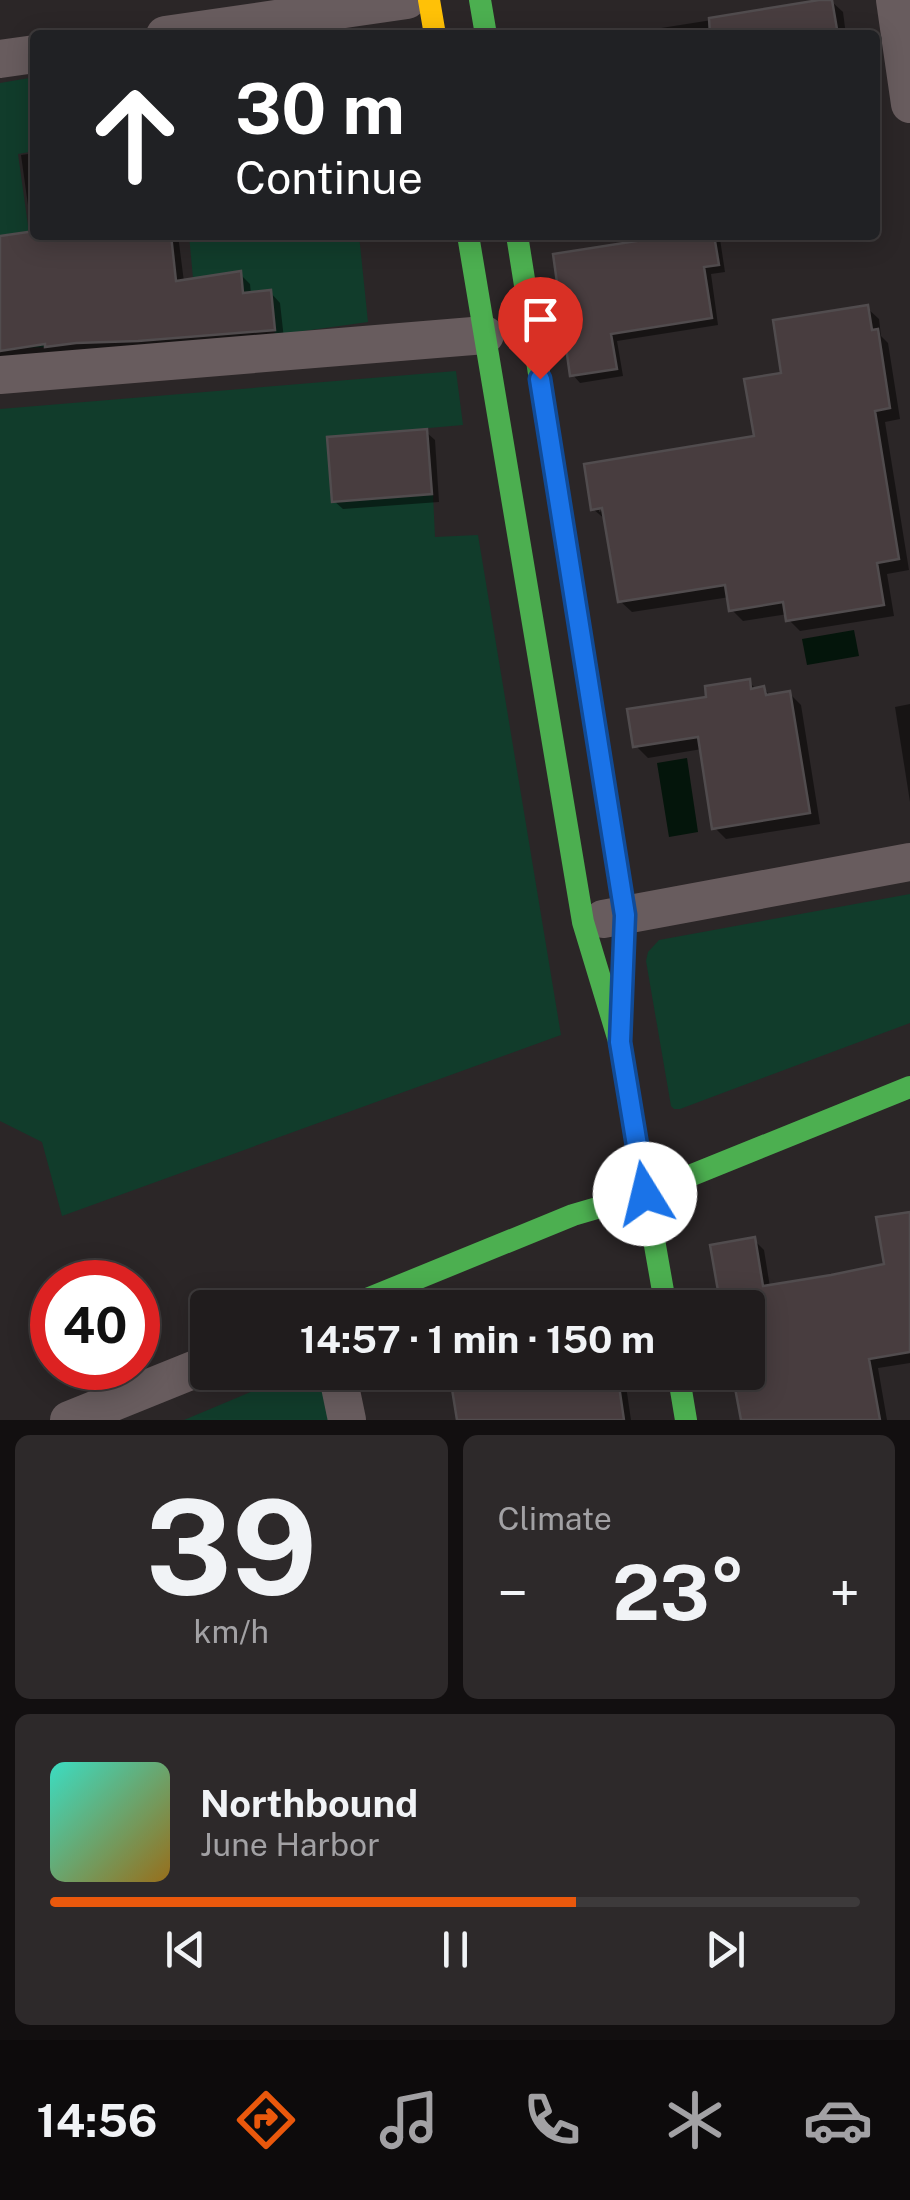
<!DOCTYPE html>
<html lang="en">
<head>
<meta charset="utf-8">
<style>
	body { margin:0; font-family:"Public Sans",sans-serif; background:#2d292a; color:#f1f3f6; height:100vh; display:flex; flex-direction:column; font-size:38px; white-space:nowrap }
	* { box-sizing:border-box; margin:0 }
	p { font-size:32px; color:#a2a1a4 }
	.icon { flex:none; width:55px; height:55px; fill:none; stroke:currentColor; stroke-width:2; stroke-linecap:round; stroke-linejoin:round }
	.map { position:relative; height:1420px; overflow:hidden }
	.drawer { display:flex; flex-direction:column; gap:15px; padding:15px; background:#120f10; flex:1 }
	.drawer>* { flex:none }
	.top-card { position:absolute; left:30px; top:30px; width:850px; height:210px; border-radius:10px; box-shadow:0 5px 25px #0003,0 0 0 2px #3d3a3b; background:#202124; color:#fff; overflow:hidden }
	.speed { position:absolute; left:30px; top:1260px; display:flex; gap:20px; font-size:50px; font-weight:700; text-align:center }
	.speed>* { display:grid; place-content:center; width:130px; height:130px; border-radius:50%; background:#201c1d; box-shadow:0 5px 25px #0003,0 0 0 2px #3d3a3b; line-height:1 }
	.speed .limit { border:15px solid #d22; background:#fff; color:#111 }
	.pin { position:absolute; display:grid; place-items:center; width:85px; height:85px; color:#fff; margin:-102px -42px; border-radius:50% 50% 50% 0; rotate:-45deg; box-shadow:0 0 10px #0007 }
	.pin .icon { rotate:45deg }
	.me { position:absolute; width:110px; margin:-55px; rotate:351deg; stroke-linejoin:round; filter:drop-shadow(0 0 8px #0008) }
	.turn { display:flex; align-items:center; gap:35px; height:210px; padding:0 40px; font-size:45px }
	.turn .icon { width:130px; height:130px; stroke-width:2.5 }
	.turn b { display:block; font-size:70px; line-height:85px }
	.big { font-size:75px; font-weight:700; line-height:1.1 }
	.drawer .card { flex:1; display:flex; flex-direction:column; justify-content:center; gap:15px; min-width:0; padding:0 35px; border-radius:15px; background:#2d292a }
	.drawer .dial { align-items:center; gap:0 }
	.dial b { font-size:130px; line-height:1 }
	.song { display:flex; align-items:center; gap:30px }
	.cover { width:120px; height:120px; border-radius:15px; background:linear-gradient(135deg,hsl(170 70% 55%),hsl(40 70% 35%)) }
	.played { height:10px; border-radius:5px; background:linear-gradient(90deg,#ea580c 65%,#3d3a3b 65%) }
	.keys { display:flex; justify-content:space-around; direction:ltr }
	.heat { display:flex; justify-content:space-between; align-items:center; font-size:55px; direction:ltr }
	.drawer .tiles { flex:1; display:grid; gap:15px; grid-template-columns:1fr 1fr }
	.card:last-child { grid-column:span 2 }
	.trip { position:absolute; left:190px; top:1290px; width:575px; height:100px; border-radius:10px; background:#201c1d; box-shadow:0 5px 25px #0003,0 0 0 2px #3d3a3b; font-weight:700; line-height:100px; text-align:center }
	.tabs { display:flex; height:160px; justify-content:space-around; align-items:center; background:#0d0b0c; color:#a2a1a4 }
	.tabs .icon { width:70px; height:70px }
	.tabs .selected { color:#ea580c }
	.tabs b { font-size:45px; color:#f1f3f6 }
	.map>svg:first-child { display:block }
	.green { fill:#113c2b }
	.water { fill:#04150b }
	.shadow { fill:#0007; fill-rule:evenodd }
	.building { fill:#483d3f; stroke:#514c4e; stroke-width:2.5 }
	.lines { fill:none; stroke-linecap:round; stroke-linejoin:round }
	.street { stroke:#685c5e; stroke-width:38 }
	.fast { stroke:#4caf50; stroke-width:22 }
	.slow { stroke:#ffc107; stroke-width:22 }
	.route-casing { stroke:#114b97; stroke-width:25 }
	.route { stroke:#1a73e8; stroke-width:18 }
</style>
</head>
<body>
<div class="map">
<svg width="910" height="1420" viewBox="0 0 910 1420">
	<rect width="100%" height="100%" fill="#2b2627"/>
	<g class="green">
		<polygon points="35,77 35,151 18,154 45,347 19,348 4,236 0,236 0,83"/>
		<polygon points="189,235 359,235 368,322 275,335 271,290 243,293 240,271 193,278"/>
		<polygon points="456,371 463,425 327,437 332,501 433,494 435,537 478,535 561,1035 62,1216 42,1142 0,1121 0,409"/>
		<polygon points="910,894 910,1023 680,1109 674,1109 671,1106 646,961 648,952 659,940"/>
		<polygon points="298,1372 336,1373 343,1420 184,1420"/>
	</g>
	<g class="water">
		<polygon points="854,630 859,656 807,665 802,639"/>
		<polygon points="687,758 698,832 669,837 657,763"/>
	</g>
	<g class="shadow">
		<polygon points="831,1 843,12 846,35 617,35"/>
		<polygon points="35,153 35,235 178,235 184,282 240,274 250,284 251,294 270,292 280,303 284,339 0,362 0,238 32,234 21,155"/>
		<polygon points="691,235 715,235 720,239 725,272 711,274 718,325 617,341 623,376 580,383 573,375"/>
		<path d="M867,308L879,319L881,336L888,343L900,419L885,422L909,570L887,574L894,616L800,631L788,619V614L743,621L732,610L730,597L632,612L620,601L606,520L593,509L587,466L757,438L747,381L783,375L776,322ZM599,506H614V507L599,512Z"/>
		<polygon points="426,432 435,440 439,502 343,509 334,501"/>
		<polygon points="749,682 757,690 764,689 771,696 789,693 801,705 820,824 726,839 715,828 702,749 648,758 636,746 709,699"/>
		<polygon points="910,704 910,802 895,707"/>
		<polygon points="910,1214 910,1363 878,1368 887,1420 743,1420 748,1372 748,1308 754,1240 764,1250 770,1287 887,1266"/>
		<polygon points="604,1292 614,1301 615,1308 516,1308 515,1305"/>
		<polygon points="525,1372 624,1372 631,1420 459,1420 526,1381"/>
	</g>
	<g class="building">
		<polygon points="819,0 832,0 838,35 710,35 709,18"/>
		<polygon points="35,231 35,235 171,235 176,281 241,271 243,293 271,290 275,330 138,341 76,343 45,347 45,344 0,351 0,236"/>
		<polygon points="675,235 714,235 719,265 704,267 712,318 611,334 617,369 570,376 553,254"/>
		<polygon points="868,305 872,330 878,329 890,408 875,411 899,559 877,563 884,605 786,621 783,602 729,611 725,585 618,602 602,508 591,510 584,464 754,436 744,379 781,373 773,320"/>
		<polygon points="427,429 432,494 332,502 327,437"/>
		<polygon points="750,679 751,689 764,686 766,695 790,691 810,813 712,829 698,737 633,747 627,709 706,697 705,686"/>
		<polygon points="910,1212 910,1352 869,1359 880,1420 741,1420 732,1372 748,1372 748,1308 721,1308 710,1245 755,1237 763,1286 831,1275 884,1264 876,1217"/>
		<polygon points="523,1372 617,1372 624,1420 457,1420 452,1389 523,1378"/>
	</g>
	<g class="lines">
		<g class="street">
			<polyline points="895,0 910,104"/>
			<polyline points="165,35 407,0"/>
			<polyline points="0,59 35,54"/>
			<polyline points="0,375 485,335"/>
			<polyline points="603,919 910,862"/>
			<polyline points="337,1372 347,1420"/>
			<polyline points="69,1420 208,1364"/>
		</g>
		<g class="fast">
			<polyline points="480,0 486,35"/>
			<polyline points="468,235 583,922 619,1041 666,1308"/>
			<polyline points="517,235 625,915 621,1005"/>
			<polyline points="345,1308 573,1215 645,1194 910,1087"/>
			<polyline points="678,1372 686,1420"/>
		</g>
		<polyline class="slow" points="429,0 435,35"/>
	</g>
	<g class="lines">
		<defs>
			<polyline id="route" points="540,379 625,915 620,1042 645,1194"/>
		</defs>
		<use href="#route" class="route-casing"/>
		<use href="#route" class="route"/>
	</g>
</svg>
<div class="speed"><div class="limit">40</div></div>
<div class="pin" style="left:540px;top:379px;background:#d93025"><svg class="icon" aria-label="arrive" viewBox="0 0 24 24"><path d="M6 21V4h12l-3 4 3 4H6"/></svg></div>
<svg class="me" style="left:645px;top:1194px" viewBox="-20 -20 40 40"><circle r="19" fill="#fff"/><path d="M0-13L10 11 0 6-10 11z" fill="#1a73e8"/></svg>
<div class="trip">14:57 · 1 min · 150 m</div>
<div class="top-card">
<div class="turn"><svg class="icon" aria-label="ahead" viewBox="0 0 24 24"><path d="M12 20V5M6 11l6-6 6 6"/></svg><div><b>30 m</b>Continue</div></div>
</div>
</div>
<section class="drawer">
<div class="tiles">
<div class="card dial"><b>39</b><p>km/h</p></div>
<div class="card"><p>Climate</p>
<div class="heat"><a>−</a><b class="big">23°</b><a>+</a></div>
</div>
<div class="card">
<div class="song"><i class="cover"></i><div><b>Northbound</b><p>June Harbor</p></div></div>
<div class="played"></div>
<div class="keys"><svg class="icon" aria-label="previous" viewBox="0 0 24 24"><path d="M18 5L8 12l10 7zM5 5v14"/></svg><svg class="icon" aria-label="pause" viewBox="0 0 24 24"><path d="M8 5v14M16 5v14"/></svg><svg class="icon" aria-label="next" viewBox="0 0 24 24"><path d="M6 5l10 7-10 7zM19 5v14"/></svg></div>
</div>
</div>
</section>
<nav class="tabs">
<b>14:56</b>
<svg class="icon selected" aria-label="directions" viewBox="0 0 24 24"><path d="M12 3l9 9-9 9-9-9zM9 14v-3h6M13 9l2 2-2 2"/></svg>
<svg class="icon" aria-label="music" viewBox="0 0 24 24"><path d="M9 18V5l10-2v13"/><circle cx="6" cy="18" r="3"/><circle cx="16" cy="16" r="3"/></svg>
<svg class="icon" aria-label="phone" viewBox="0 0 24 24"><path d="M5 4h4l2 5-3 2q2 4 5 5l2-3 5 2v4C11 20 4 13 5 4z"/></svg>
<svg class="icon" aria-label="climate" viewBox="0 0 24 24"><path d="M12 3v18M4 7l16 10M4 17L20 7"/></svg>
<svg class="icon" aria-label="car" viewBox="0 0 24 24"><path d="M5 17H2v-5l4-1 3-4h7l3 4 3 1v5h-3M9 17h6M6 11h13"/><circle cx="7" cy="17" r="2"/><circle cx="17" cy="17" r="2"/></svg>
</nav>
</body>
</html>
